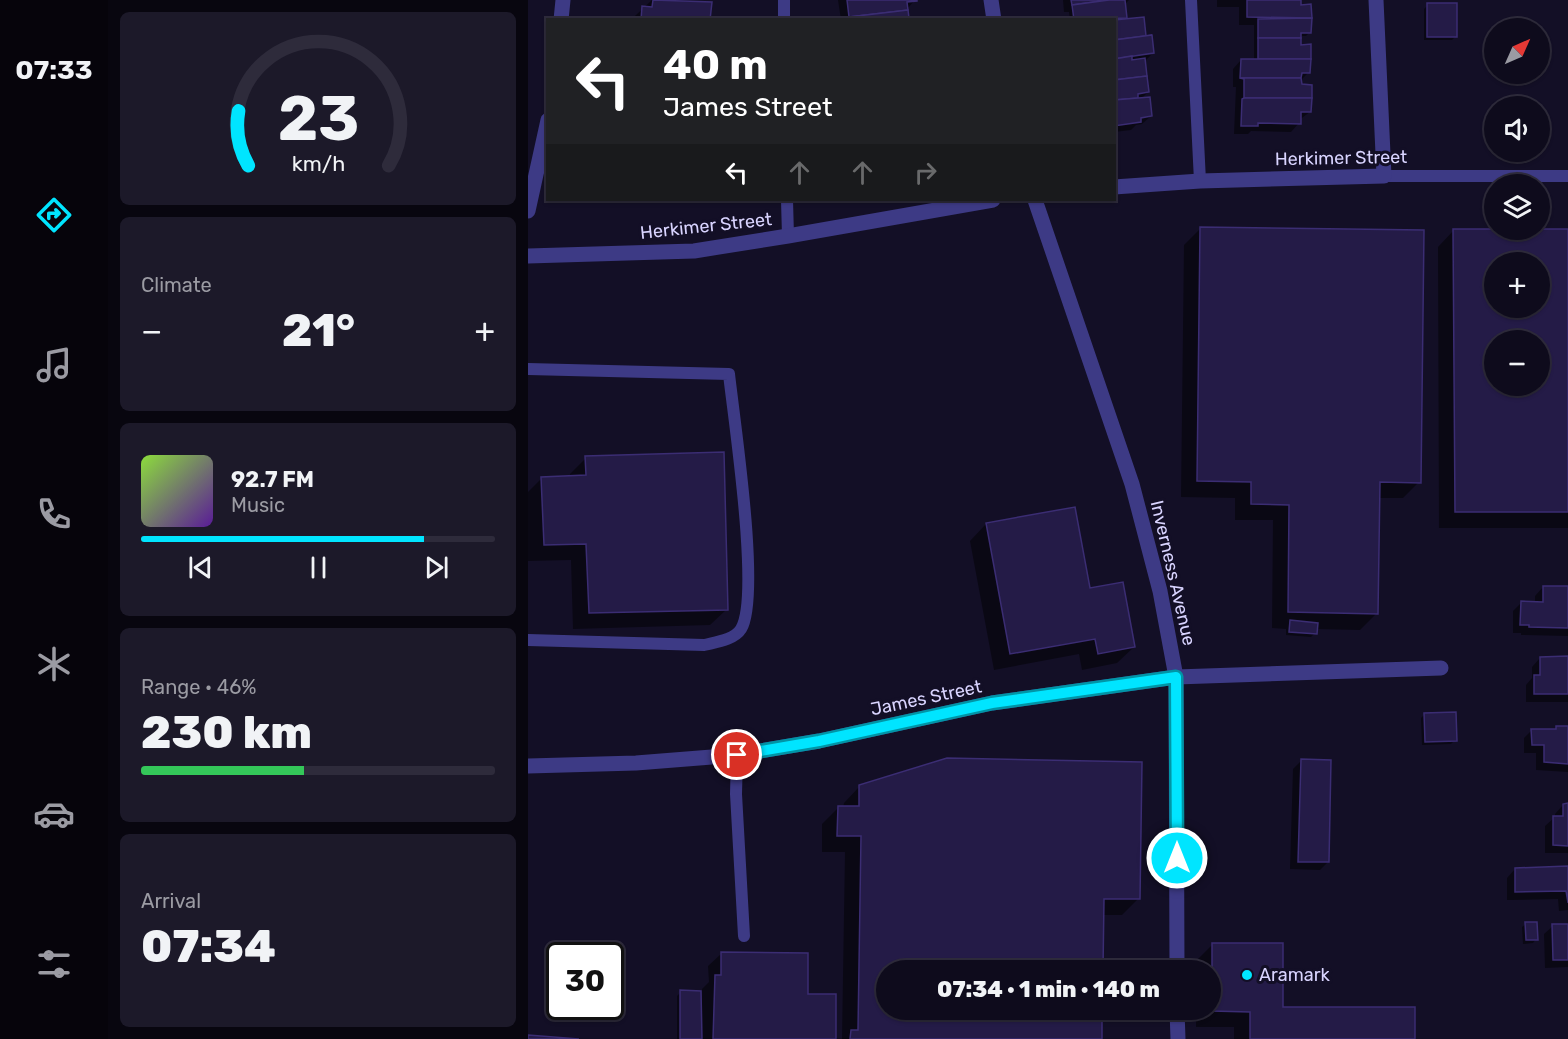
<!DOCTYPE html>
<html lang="en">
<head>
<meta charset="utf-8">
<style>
	body { margin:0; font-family:Rubik,sans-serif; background:#1c1929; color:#f1f3f6; height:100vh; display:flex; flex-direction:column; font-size:22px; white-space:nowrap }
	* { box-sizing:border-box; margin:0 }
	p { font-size:20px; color:#9b9ba3 }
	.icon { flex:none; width:33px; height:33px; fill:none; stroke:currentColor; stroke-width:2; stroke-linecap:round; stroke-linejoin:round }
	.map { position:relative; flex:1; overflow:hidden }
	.panel { display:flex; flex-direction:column; gap:12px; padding:12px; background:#08060f; width:420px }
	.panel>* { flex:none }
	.hud { position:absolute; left:18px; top:18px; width:570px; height:183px; border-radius:0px; box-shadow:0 2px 4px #0004,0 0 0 2px #2e2b3b; background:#202124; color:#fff; overflow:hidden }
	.needle { width:39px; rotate:45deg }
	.tools { position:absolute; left:956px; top:18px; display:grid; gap:12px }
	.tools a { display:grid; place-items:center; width:66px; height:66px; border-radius:50%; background:#0e0b1c; box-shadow:0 2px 4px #0004,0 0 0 2px #2e2b3b; font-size:30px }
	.speed { position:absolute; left:18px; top:942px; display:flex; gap:12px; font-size:30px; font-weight:700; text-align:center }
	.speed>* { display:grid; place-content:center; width:78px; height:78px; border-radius:50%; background:#0e0b1c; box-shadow:0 2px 4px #0004,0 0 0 2px #2e2b3b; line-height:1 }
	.speed .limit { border:3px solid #111; border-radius:9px; background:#fff; color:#111 }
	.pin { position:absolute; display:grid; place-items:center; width:51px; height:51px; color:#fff; margin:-26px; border:3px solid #fff; border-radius:50%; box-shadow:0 2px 6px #0007 }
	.me { position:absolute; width:66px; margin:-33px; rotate:0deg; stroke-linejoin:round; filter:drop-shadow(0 0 4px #0008) }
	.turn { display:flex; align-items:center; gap:21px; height:126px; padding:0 18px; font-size:27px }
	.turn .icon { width:78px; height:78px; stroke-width:2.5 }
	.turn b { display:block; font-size:42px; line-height:51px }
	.lanes { display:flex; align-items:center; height:57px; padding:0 18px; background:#0003; justify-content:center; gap:30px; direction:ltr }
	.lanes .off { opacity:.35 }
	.big { font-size:45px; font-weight:800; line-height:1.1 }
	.panel .tile { flex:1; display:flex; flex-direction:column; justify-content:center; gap:9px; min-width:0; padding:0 21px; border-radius:9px; background:#1c1929 }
	.panel .dial { align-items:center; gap:0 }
	.dial svg { height:156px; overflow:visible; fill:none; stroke:#2e2b3b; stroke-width:7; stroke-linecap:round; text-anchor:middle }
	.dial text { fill:#f1f3f6; stroke:none }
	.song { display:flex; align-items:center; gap:18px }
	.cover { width:72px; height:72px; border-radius:9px; background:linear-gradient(135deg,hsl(90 70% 55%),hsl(270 70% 35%)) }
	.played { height:6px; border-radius:3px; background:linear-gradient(90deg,#00e5ff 80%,#2e2b3b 80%) }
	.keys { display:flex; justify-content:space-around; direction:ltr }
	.heat { display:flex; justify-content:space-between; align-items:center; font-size:33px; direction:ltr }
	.charge { height:9px; border-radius:4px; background:linear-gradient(90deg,#34c759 46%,#2e2b3b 0) }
	.trip { position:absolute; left:348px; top:960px; width:345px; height:60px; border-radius:30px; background:#0e0b1c; box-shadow:0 2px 4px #0004,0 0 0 2px #2e2b3b; font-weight:800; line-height:60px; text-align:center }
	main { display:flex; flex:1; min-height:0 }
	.tab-bar { display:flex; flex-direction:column; width:108px; justify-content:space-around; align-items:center; background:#06040b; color:#9b9ba3 }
	.tab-bar .icon { width:42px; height:42px }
	.tab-bar .on { color:#00e5ff }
	.tab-bar b { font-size:27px; color:#f1f3f6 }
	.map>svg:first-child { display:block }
	.shadow { fill:#0007; fill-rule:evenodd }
	.building { fill:#241b47; stroke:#3b2d73; stroke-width:1.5; fill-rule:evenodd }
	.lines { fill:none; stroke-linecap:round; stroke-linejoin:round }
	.service { stroke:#3d3a85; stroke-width:12 }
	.minor { stroke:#3d3a85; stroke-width:15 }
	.route-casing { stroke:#0095a6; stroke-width:15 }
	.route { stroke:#00e5ff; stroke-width:10 }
	.poi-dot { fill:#00e5ff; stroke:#130f26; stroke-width:2 }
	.labels { text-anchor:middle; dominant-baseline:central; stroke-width:6; stroke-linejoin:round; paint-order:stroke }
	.street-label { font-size:18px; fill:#d9d4ff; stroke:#130f26 }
	.poi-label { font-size:18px; fill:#d9d4ff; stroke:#130f26; text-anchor:start }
</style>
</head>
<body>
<main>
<nav class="tab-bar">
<b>07:33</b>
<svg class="icon on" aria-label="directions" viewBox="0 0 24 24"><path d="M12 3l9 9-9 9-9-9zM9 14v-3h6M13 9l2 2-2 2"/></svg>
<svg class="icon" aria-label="music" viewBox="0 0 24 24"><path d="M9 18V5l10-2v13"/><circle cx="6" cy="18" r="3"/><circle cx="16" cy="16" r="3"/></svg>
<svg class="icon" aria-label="phone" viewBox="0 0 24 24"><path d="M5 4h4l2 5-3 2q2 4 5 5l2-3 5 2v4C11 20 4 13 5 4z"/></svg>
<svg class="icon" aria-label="climate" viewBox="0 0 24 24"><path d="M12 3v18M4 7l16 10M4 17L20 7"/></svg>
<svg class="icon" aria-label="car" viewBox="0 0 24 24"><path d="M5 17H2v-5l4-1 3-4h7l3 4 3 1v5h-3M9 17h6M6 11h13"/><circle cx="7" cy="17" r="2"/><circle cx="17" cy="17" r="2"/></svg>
<svg class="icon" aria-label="filters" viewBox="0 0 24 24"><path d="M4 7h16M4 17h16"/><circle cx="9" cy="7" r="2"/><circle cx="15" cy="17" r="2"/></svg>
</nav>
<section class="panel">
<div class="tile dial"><svg viewBox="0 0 100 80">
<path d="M14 69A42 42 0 1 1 86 69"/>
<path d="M14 69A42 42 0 0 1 9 41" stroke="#00e5ff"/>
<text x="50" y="56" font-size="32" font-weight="700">23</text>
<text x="50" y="72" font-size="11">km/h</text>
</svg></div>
<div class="tile"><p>Climate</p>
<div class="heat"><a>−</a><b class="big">21°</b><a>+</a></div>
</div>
<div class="tile">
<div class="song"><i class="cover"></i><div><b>92.7 FM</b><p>Music</p></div></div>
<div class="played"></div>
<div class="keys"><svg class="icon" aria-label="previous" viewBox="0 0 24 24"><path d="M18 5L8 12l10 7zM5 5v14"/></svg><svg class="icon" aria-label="pause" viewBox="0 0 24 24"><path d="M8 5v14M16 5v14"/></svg><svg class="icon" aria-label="next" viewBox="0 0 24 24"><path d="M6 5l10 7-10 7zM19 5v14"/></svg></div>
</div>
<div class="tile"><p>Range · 46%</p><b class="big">230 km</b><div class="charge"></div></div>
<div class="tile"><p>Arrival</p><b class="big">07:34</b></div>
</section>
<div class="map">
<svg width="1040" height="1039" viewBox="0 0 1040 1039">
	<rect width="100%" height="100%" fill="#130f26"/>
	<g class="shadow">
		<polygon points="124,0 183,3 180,20 106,20 107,16"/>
		<polygon points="310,0 387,0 379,9 380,20 313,20"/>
		<polygon points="535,0 601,0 596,5 598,17 595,21 617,38 625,53 616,62 620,92 613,99 623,116 614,124 608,125 603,130 586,132 586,20 542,20 541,12 536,12"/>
		<polygon points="689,0 774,0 771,1 771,6 782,6 782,32 778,36 772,36 772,46 781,72 772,81 782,112 771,120 771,123 763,132 723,131 720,134 706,134 708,87 705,87 705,69 713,60 726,60 726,25 711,25 711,7 689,7"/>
		<polygon points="900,5 928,36 924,40 896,40 896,9"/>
		<polygon points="673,228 891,482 875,498 850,498 849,613 832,630 788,629 787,633 783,637 758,635 758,629 744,628 745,520 707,520 707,498 653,497 656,245"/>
		<path d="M926,230H1040V528H911L910,247ZM966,262H1011V308H966ZM966,340H1011V386H966Z"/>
		<polygon points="58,458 199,609 182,625 45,629 43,560 0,561 0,492 14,478 42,477 42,474"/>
		<polygon points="458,524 561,589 606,647 589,663 554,670 551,654 466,670 442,541"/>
		<polygon points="1015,587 1040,587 1040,636 993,635 993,633 985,633 985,611 993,603 1007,603 1007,596"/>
		<polygon points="1012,658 1040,658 1040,702 998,702 998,685 1004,678 1004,667"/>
		<polygon points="897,714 927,740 923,744 894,745 893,718"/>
		<polygon points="1028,727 1040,728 1040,772 1008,770 1008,753 996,753 996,738 1004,730 1025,730"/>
		<polygon points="773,761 800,862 792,870 762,869 765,769"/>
		<polygon points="332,786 610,899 594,915 574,915 574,970 358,970 358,1010 573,1010 572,1039 314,1039 317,852 294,852 294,824 310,808 315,808 316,803"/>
		<polygon points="1035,805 1040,805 1040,853 1017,853 1017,826 1027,817 1027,814"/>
		<polygon points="1040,868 1040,910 1031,911 1030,899 979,900 979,878 987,869"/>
		<polygon points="998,924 1008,939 1005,943 995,944 994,927"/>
		<polygon points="1025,926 1040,926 1040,967 1017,968 1016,934"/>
		<polygon points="684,945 753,1008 885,1039 706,1039 706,1027 668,1027 668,1010 682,1010 682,970 668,970 668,961"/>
		<polygon points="193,954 279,995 307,1039 149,1039 149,996 153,992 174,1005 174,989 181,982 180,966"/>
	</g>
	<g class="building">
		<polygon points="125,0 184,2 182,20 113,20 114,6 124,7"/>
		<polygon points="319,0 389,0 389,1 379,2 380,10 321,17"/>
		<polygon points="543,0 581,0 544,5"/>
		<polygon points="581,0 597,0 599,18 546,20 544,5"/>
		<polygon points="719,0 773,0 773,5 783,4 784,18 719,17"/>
		<rect x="899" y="3" width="30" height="34"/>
		<polygon points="380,10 381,18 392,17 392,20 322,20 321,17"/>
		<polygon points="616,17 618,36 624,35 586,40 586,20"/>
		<polygon points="784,18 783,33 773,33 773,38 730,38 730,19"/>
		<polygon points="624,35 626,53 586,59 586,40"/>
		<polygon points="730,38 773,38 773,45 783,44 783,59 730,59"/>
		<polygon points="604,56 604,60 617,58 619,76 586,80 586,59"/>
		<polygon points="713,59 783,59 782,73 774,73 773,78 712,78"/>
		<polygon points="619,76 621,92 610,94 610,98 586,100 586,80"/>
		<polygon points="712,78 773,78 774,84 784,85 784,98 716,98 716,79"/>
		<polygon points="622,97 624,116 613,118 613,122 586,126 586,100"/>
		<polygon points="716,98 784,98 783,112 773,112 773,124 730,123 730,126 713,126 714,99"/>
		<polygon points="672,227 896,230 893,483 852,482 850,614 760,612 761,505 723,504 723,482 669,481"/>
		<path d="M925,229H1040V512H927ZM966,262H1011V308H966ZM966,340H1011V386H966Z"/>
		<polygon points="196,452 200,610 61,613 58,544 16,545 13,477 58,475 57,456"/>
		<polygon points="547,507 562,588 595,582 607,647 570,654 567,639 482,654 458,523"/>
		<polygon points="1015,586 1040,586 1040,628 1001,627 1001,625 992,625 993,601 1015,602"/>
		<polygon points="762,620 790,623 789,634 761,632"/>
		<polygon points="1040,656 1040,694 1006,694 1006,675 1012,675 1012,657"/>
		<polygon points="928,712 929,741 897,742 896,713"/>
		<polygon points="1028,726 1040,726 1040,764 1016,762 1016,745 1004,745 1003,729 1028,729"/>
		<polygon points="419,758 614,762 612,899 576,899 575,970 358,970 358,1010 574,1010 574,1039 322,1039 323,1030 330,1030 333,836 309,836 310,806 331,806 331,785"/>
		<polygon points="773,759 803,760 801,862 770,862"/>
		<polygon points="1040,803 1040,846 1025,845 1025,816 1035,816 1035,804"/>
		<polygon points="1040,866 1040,903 1038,891 987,892 987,868"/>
		<polygon points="997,922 1009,922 1010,940 998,940"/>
		<polygon points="1024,924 1040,924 1040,960 1025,960"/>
		<polygon points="684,943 755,943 755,1007 887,1007 887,1039 722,1039 722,1012 684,1011"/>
		<polygon points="193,952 280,953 280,994 308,994 308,1039 185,1039 187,975 193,975"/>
		<polygon points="152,990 173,991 174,1039 152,1039"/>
		<polygon points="0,1035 51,1039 0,1039"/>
	</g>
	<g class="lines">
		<g class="service">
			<polyline points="256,0 256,20"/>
			<polyline points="663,0 672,181"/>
			<polyline points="856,176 1040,176"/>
			<polyline points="259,200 260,236"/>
			<path d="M0,369L201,374C206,420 233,596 213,629C206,640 188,642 176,645L0,640"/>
			<polyline points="209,755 208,794 216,936"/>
		</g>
		<g class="minor">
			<polyline points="463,0 466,20"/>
			<polyline points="33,20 35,0"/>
			<polyline points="586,187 672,181 856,176 848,0"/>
			<polyline points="507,200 604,484 632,591 648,677 649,970"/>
			<polyline points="0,211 20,120"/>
			<polyline points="0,256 166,251 260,236 465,200"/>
			<polyline points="0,766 108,763 209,755 291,741 464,703 648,677 913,668"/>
			<polyline points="649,1010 650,1039"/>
		</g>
	</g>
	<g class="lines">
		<defs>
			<polyline id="route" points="209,755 291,741 464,703 648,677 649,858"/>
		</defs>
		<use href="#route" class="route-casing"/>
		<use href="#route" class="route"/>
	</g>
	<circle class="poi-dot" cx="719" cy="975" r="6"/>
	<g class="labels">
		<g class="street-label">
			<text transform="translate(813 158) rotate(-1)">Herkimer Street</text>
			<text transform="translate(178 226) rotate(-6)">Herkimer Street</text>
			<text transform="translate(645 573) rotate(77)">Inverness Avenue</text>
			<text transform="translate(398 698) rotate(-12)">James Street</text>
		</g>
		<g class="poi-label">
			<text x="731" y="975">Aramark</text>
		</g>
	</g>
</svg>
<div class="tools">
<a><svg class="needle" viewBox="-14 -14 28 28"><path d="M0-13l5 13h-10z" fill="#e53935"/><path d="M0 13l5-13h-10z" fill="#9b9ba3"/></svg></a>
<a><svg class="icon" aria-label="sound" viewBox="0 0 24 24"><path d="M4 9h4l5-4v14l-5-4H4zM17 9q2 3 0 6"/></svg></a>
<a><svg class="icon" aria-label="layers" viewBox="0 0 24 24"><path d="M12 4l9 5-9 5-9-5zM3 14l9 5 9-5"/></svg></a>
<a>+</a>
<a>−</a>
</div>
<div class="speed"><div class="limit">30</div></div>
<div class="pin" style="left:209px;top:755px;background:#d93025"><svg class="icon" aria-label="arrive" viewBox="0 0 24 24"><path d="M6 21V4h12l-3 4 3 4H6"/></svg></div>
<svg class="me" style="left:649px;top:858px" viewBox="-20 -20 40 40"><circle r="17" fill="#00e5ff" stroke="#fff" stroke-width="3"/><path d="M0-11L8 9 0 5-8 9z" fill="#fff"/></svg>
<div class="trip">07:34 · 1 min · 140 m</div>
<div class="hud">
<div class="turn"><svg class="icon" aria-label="left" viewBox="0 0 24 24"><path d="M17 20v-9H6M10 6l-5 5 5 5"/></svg><div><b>40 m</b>James Street</div></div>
<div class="lanes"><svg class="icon" aria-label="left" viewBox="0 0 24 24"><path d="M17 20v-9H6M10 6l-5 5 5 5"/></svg><svg class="icon off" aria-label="ahead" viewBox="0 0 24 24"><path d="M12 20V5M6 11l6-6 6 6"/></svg><svg class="icon off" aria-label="ahead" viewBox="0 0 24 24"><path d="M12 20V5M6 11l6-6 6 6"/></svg><svg class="icon off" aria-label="right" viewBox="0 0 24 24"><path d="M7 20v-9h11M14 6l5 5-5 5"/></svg></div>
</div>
</div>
</main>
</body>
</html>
